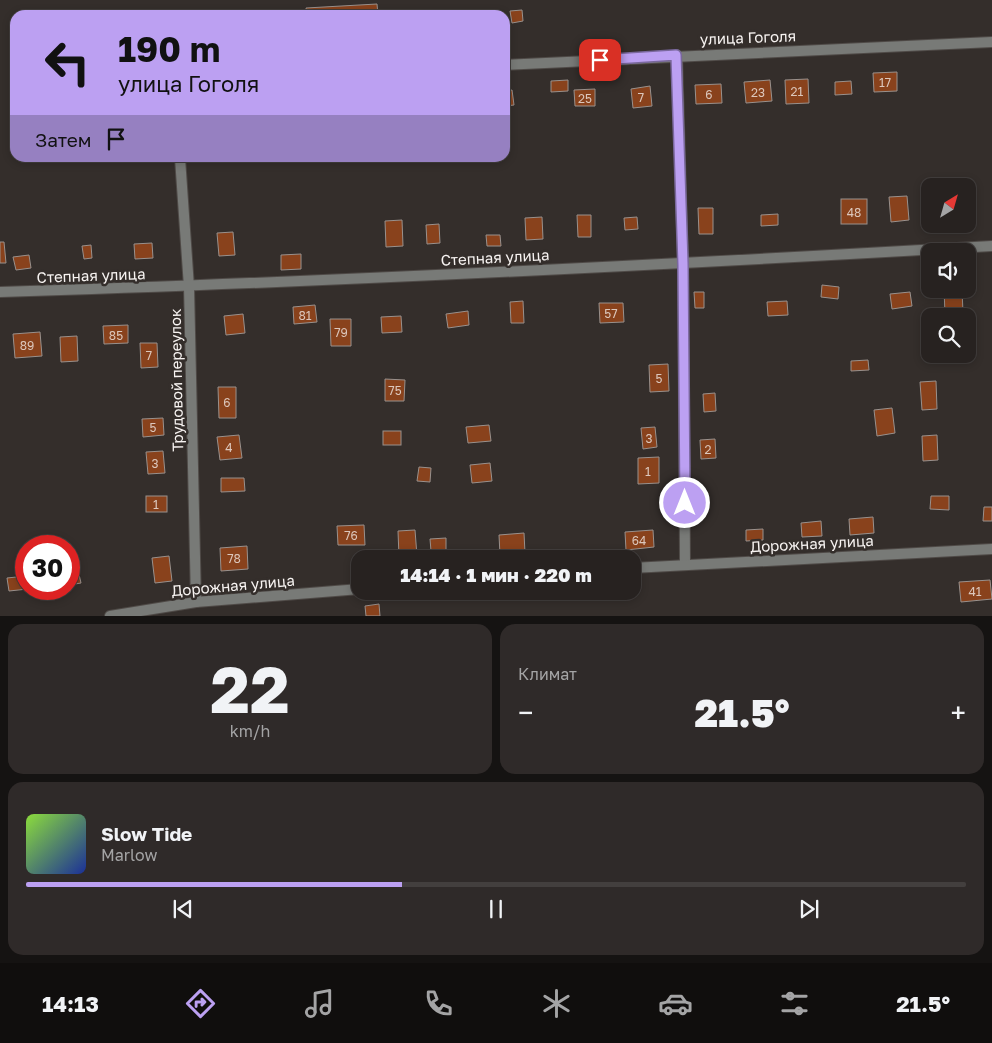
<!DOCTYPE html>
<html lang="ru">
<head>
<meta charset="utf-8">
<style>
	body { margin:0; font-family:"Golos Text",sans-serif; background:#2f2a29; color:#f1f3f6; height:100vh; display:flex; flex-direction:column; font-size:19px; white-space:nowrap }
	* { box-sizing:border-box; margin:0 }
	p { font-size:16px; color:#a4a4a5 }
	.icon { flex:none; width:28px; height:28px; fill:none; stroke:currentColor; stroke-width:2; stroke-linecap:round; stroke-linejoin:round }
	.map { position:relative; height:616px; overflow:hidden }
	.drawer { display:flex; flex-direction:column; gap:8px; padding:8px; background:#151312; flex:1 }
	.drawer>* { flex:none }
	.guide { position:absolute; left:10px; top:10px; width:500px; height:152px; border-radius:15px; box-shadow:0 2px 8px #0003,0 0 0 1px #433f3e; background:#bca0f2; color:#111; overflow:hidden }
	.needle { width:32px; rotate:37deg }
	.buttons { position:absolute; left:921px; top:178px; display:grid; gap:10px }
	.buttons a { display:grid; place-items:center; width:55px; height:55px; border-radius:10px; background:#272220; box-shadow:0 2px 8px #0003,0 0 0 1px #433f3e; font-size:25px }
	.speed { position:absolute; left:15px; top:535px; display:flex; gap:10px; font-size:25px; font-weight:700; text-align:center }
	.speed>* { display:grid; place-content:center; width:65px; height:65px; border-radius:50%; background:#272220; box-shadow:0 2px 8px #0003,0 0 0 1px #433f3e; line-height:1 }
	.speed .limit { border:8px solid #d22; background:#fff; color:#111 }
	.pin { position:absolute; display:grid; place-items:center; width:42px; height:42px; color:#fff; margin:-21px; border-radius:10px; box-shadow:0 2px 8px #0006 }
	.me { position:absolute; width:55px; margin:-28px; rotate:0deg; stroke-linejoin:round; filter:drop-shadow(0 0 4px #0008) }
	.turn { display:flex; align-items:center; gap:18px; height:105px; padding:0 25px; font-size:22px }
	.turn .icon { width:65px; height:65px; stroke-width:2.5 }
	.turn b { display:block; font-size:35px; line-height:42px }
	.then { display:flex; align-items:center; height:48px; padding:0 25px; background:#0003; gap:10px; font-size:19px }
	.big { font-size:38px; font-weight:800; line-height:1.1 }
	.drawer .widget { flex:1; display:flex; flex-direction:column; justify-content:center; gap:8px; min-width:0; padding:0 18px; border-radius:15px; background:#2f2a29 }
	.drawer .dial { align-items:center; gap:0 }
	.dial b { font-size:65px; line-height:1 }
	.song { display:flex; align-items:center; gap:15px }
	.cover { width:60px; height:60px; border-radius:8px; background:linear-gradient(135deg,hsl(90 70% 55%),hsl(230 70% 35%)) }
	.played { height:5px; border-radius:2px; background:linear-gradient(90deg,#bca0f2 40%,#433f3e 40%) }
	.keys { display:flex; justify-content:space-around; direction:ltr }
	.heat { display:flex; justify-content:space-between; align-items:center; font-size:28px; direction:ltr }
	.drawer .tiles { flex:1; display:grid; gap:8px; grid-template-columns:1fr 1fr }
	.widget:last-child { grid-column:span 2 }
	.trip { position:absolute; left:351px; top:550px; width:290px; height:50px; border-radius:15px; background:#272220; box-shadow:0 2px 8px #0003,0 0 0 1px #433f3e; font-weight:800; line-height:50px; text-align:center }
	.tab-bar { display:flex; height:80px; justify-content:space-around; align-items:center; background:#100e0d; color:#a4a4a5 }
	.tab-bar .icon { width:35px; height:35px }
	.tab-bar .active { color:#bca0f2 }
	.tab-bar b { font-size:22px; color:#f1f3f6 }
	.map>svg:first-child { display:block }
	.building { fill:#89421c; stroke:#99918d }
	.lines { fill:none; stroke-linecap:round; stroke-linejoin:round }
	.minor-casing { stroke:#4f4a47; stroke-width:12 }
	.minor { stroke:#787a77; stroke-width:10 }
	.route-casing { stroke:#7a689d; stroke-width:12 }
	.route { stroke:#bca0f2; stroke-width:9 }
	.labels { text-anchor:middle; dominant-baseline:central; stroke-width:5; stroke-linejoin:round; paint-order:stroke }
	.number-label { font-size:12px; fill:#dcc7bc }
	.street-label { font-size:15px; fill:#f7f3f1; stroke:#342e2b }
</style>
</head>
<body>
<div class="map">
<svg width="992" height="616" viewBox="0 0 992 616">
	<rect width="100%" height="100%" fill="#342e2b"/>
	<g class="building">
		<polygon points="377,4 378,15 307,15 306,8"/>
		<polygon points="522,10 523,21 512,23 510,11"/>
		<polygon points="897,72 897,91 874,92 873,73"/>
		<polygon points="808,79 809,103 786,104 785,80"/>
		<polygon points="568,80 568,91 551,92 551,81"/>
		<polygon points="770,80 772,101 746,103 744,82"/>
		<polygon points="851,81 852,94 835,95 835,82"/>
		<polygon points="721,84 722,103 696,104 695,85"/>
		<polygon points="650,86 652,106 633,108 631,89"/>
		<polygon points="595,89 595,106 575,106 574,90"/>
		<polygon points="512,90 514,105 505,106 505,91"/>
		<polygon points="907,196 909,220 891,222 889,197"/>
		<rect x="841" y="199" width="26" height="25"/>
		<polygon points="698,208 713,208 713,234 699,234"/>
		<polygon points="778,214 778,225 761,226 761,215"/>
		<polygon points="577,215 591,215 591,237 578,237"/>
		<polygon points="542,217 543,239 526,240 525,218"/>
		<polygon points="637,217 638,229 625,230 624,218"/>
		<polygon points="402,220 403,246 386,247 385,221"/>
		<polygon points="439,224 440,243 427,244 426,225"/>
		<polygon points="233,232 235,255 219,256 217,233"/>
		<polygon points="486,235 500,235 501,246 487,246"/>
		<polygon points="0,242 4,242 6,263 0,263"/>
		<polygon points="152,243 153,258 135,259 134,244"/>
		<polygon points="91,245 92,258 84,259 82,246"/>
		<polygon points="301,254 301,269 281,270 281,255"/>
		<polygon points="29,255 31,268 16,270 13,257"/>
		<polygon points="822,285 839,287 838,299 821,297"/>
		<polygon points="944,289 962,289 963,313 945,314"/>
		<polygon points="694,292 704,292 704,308 695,308"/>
		<polygon points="910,292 912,306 892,309 890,294"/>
		<polygon points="523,301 524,323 511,323 510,302"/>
		<polygon points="787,301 788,315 768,316 767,302"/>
		<polygon points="599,303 623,303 624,322 600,323"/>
		<polygon points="315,305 317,322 294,324 293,307"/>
		<polygon points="468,311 469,325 448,328 446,314"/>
		<polygon points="243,314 245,333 226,335 224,316"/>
		<polygon points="401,316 402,332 382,333 381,317"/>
		<polygon points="330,319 351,319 351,346 331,346"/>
		<polygon points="128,325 128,343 104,344 103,326"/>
		<polygon points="40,332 42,356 15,358 13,334"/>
		<polygon points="77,336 78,361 61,362 60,337"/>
		<polygon points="140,343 157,343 158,367 141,368"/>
		<polygon points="868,360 869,370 851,371 851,361"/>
		<polygon points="668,364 669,391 650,392 649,365"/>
		<polygon points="385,379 405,380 404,401 385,401"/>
		<polygon points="936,381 937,409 922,410 920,382"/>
		<polygon points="218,387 236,387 236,418 219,418"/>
		<polygon points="715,393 716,411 704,412 703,394"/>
		<polygon points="892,408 895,433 877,436 874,410"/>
		<polygon points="163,418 164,435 143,437 142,419"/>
		<polygon points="489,425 491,441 468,443 466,427"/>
		<polygon points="655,427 657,447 643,449 641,428"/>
		<rect x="383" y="431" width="18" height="14"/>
		<polygon points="239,435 242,458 220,460 217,437"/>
		<polygon points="937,435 938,460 923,461 922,436"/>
		<polygon points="715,439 716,458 701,459 700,440"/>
		<polygon points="163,451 165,473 148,474 146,452"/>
		<polygon points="659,457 659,483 638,484 638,458"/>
		<polygon points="490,463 492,481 472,483 470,465"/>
		<polygon points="419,467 431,468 430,482 417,481"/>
		<polygon points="221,478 244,478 245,491 221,492"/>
		<rect x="146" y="496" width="21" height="16"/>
		<polygon points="931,496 949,496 949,510 930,509"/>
		<polygon points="984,507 992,507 992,521 983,521"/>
		<polygon points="873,517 874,533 850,535 849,519"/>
		<polygon points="821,521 822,536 802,537 801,523"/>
		<polygon points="364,525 365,545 338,545 337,526"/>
		<polygon points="763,529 763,540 746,541 746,530"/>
		<polygon points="415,530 417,556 399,557 398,531"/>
		<polygon points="653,530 654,547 626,550 625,532"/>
		<polygon points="524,533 525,553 500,555 499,535"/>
		<polygon points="446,538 446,550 431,551 430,539"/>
		<polygon points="247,546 248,569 221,571 220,548"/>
		<polygon points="169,556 172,581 155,583 152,558"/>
		<polygon points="78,570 81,583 69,585 69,571"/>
		<polygon points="26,576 26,589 28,589 9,591 7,578"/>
		<polygon points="990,580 992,599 961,602 959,582"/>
		<polygon points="379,604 380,616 366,616 365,606"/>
	</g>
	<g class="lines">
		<defs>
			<g id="minor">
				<polyline points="677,55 683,264 685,563"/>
				<polyline points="505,65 992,42"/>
				<polyline points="180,158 189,287 196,602"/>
				<path d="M0,292C331,282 661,265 992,246"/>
				<polyline points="632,568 992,549"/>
				<polyline points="110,616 196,602 360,589"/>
			</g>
		</defs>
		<use href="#minor" class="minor-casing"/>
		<use href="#minor" class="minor"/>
	</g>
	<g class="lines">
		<defs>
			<polyline id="route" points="600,60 676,55 683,264 685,503"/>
		</defs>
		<use href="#route" class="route-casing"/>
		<use href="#route" class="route"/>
	</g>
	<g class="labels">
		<g class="number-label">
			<text x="885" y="82">17</text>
			<text x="797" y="91">21</text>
			<text x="758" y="92">23</text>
			<text x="709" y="94">6</text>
			<text x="641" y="97">7</text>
			<text x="585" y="98">25</text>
			<text x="854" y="212">48</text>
			<text x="611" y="313">57</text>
			<text x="305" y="315">81</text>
			<text x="341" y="332">79</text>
			<text x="116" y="335">85</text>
			<text x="27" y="345">89</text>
			<text x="149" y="355">7</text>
			<text x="659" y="378">5</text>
			<text x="395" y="390">75</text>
			<text x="227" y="402">6</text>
			<text x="153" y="427">5</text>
			<text x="649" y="438">3</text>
			<text x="229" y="447">4</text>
			<text x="708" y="449">2</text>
			<text x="155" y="463">3</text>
			<text x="648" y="471">1</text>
			<text x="156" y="504">1</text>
			<text x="351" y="535">76</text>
			<text x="639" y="540">64</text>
			<text x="234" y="558">78</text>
			<text x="975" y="591">41</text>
		</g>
		<g class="street-label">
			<text transform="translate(748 37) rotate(-2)">улица Гоголя</text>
			<text transform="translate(495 257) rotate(-3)">Степная улица</text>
			<text transform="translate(91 275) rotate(-2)">Степная улица</text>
			<text transform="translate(176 380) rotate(-91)">Трудовой переулок</text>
			<text transform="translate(812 543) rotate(-3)">Дорожная улица</text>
			<text transform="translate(233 585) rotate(-5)">Дорожная улица</text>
		</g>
	</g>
</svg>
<div class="buttons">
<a><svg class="needle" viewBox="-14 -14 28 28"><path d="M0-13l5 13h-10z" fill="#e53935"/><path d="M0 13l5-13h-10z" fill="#a4a4a5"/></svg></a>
<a><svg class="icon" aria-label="sound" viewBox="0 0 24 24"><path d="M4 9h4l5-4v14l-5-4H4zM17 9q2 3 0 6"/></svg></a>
<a><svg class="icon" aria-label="search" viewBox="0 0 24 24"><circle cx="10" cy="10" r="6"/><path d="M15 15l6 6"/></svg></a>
</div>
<div class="speed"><div class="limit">30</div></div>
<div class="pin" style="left:600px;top:60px;background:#d93025"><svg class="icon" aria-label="arrive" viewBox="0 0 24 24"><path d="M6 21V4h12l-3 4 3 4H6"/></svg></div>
<svg class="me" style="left:685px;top:503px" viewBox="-20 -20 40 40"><circle r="17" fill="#bca0f2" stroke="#fff" stroke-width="3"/><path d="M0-11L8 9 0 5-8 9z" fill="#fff"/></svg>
<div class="trip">14:14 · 1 мин · 220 m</div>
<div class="guide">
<div class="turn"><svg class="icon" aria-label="left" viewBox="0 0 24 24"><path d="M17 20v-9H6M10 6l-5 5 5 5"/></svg><div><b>190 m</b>улица Гоголя</div></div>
<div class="then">Затем<svg class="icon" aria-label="arrive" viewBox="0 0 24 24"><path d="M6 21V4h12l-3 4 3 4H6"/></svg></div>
</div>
</div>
<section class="drawer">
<div class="tiles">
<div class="widget dial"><b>22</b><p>km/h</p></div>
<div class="widget"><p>Климат</p>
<div class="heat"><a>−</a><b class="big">21.5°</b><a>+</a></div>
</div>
<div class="widget">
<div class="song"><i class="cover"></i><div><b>Slow Tide</b><p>Marlow</p></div></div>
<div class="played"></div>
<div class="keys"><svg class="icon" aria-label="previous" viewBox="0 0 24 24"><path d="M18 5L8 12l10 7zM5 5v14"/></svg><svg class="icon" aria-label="pause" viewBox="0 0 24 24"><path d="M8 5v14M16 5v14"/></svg><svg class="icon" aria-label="next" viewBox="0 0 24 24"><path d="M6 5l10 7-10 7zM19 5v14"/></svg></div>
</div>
</div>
</section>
<nav class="tab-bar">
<b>14:13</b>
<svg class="icon active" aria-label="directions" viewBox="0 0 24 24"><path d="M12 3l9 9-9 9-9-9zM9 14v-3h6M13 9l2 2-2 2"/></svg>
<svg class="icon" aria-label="music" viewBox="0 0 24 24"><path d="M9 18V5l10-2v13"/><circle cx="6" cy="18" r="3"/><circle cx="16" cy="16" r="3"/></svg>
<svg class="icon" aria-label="phone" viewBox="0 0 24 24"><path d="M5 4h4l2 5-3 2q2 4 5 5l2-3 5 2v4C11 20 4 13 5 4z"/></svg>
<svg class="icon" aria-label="climate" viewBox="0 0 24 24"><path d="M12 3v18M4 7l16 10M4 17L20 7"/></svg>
<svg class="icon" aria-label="car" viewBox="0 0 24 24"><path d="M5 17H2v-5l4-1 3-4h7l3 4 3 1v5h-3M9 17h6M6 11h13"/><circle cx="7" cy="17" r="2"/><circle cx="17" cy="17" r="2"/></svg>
<svg class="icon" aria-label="filters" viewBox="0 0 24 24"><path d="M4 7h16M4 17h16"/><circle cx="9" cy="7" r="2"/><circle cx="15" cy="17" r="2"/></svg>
<b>21.5°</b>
</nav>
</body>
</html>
